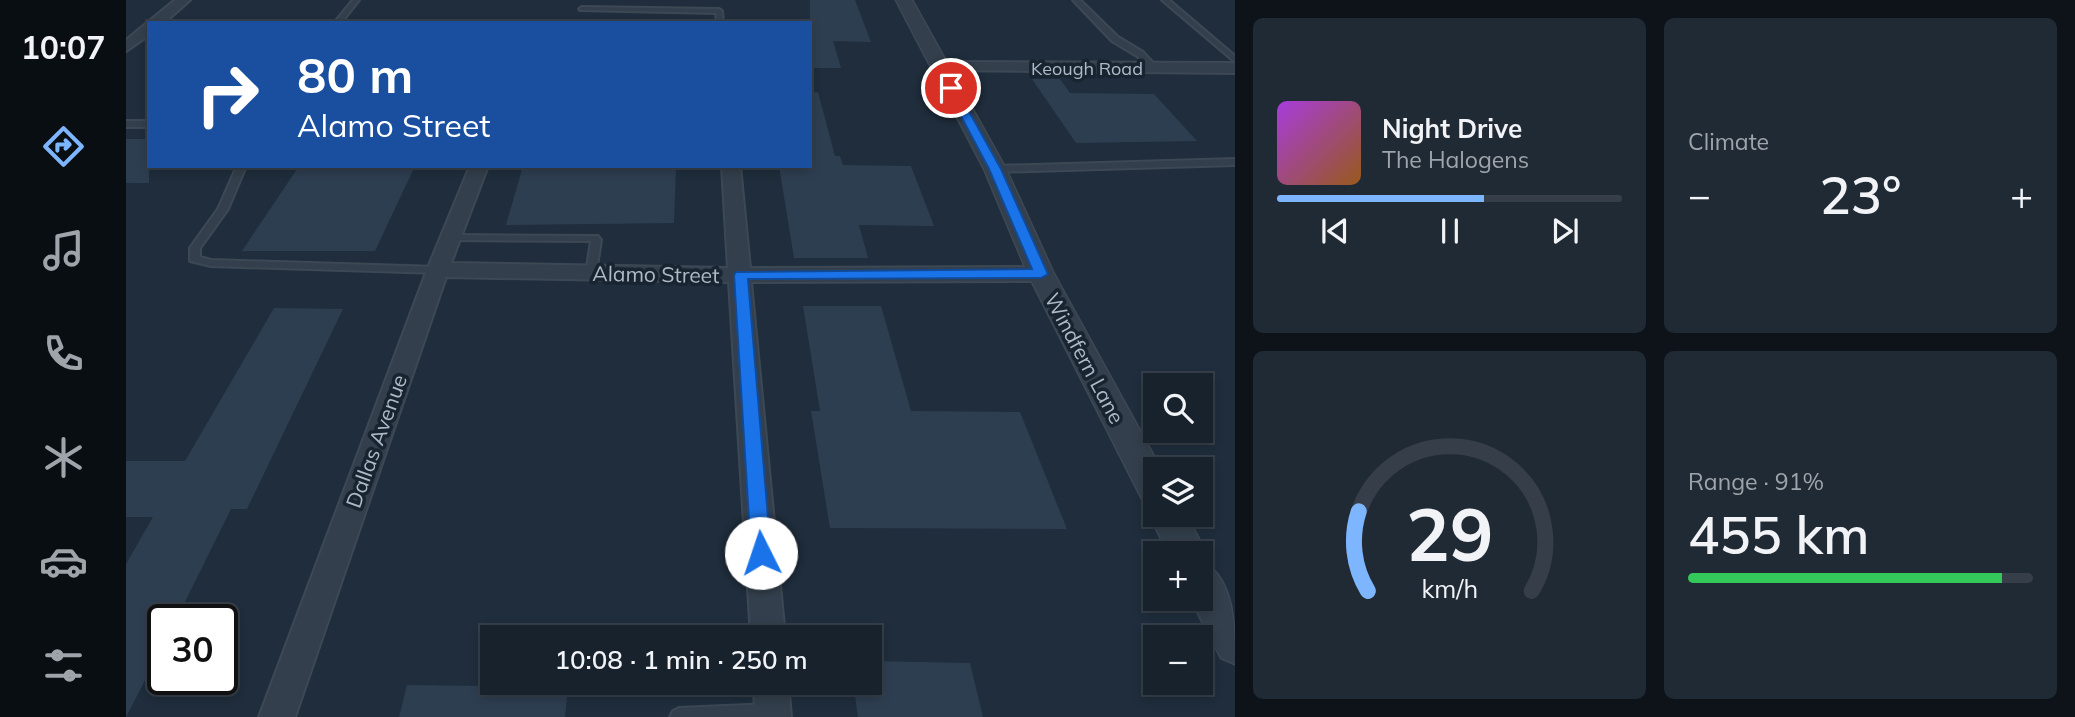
<!DOCTYPE html>
<html lang="en">
<head>
<meta charset="utf-8">
<style>
	body { margin:0; font-family:Mulish,sans-serif; background:#202a35; color:#f1f3f6; height:100vh; display:flex; flex-direction:column; font-size:26px; white-space:nowrap }
	* { box-sizing:border-box; margin:0 }
	p { font-size:23px; color:#9ea4aa }
	.icon { flex:none; width:38px; height:38px; fill:none; stroke:currentColor; stroke-width:2; stroke-linecap:round; stroke-linejoin:round }
	.map { position:relative; flex:1; overflow:hidden }
	.sheet { display:flex; flex-direction:column; gap:18px; padding:18px; background:#0d1319; width:840px }
	.sheet>* { flex:none }
	.top-card { position:absolute; left:21px; top:21px; width:665px; height:147px; border-radius:0px; box-shadow:0 4px 10px #0003,0 0 0 2px #363f49; background:#1a4fa0; color:#fff; overflow:hidden }
	.tools { position:absolute; left:1017px; top:373px; display:grid; gap:14px }
	.tools a { display:grid; place-items:center; width:70px; height:70px; border-radius:0px; background:#17222d; box-shadow:0 4px 10px #0003,0 0 0 2px #363f49; font-size:35px }
	.speed { position:absolute; left:21px; top:604px; display:flex; gap:14px; font-size:35px; font-weight:700; text-align:center }
	.speed>* { display:grid; place-content:center; width:91px; height:91px; border-radius:50%; background:#17222d; box-shadow:0 4px 10px #0003,0 0 0 2px #363f49; line-height:1 }
	.speed .limit { border:4px solid #111; border-radius:10px; background:#fff; color:#111 }
	.pin { position:absolute; display:grid; place-items:center; width:60px; height:60px; color:#fff; margin:-30px; border:4px solid #fff; border-radius:50%; box-shadow:0 2px 7px #0007 }
	.me { position:absolute; width:77px; margin:-38px; rotate:356deg; stroke-linejoin:round; filter:drop-shadow(0 0 5px #0008) }
	.turn { display:flex; align-items:center; gap:24px; height:147px; padding:0 35px; font-size:32px }
	.turn .icon { width:91px; height:91px; stroke-width:2.5 }
	.turn b { display:block; font-size:49px; line-height:60px }
	.big { font-size:52px; font-weight:600; line-height:1.1 }
	.sheet .card { flex:1; display:flex; flex-direction:column; justify-content:center; gap:10px; min-width:0; padding:0 24px; border-radius:10px; background:#202a35 }
	.sheet .dial { align-items:center; gap:0 }
	.dial svg { height:182px; overflow:visible; fill:none; stroke:#363f49; stroke-width:7; stroke-linecap:round; text-anchor:middle }
	.dial text { fill:#f1f3f6; stroke:none }
	.song { display:flex; align-items:center; gap:21px }
	.cover { width:84px; height:84px; border-radius:10px; background:linear-gradient(135deg,hsl(280 70% 55%),hsl(30 70% 35%)) }
	.played { height:7px; border-radius:4px; background:linear-gradient(90deg,#7db5ff 60%,#363f49 60%) }
	.keys { display:flex; justify-content:space-around; direction:ltr }
	.heat { display:flex; justify-content:space-between; align-items:center; font-size:38px; direction:ltr }
	.charge { height:10px; border-radius:5px; background:linear-gradient(90deg,#34c759 91%,#363f49 0) }
	.sheet .tiles { flex:1; display:grid; gap:18px; grid-template-columns:repeat(2,1fr) }
	.trip { position:absolute; left:354px; top:625px; width:402px; height:70px; border-radius:0px; background:#17222d; box-shadow:0 4px 10px #0003,0 0 0 2px #363f49; font-weight:600; line-height:70px; text-align:center }
	main { display:flex; flex:1; min-height:0 }
	.menu { display:flex; flex-direction:column; width:126px; justify-content:space-around; align-items:center; background:#090e12; color:#9ea4aa }
	.menu .icon { width:49px; height:49px }
	.menu .selected { color:#7db5ff }
	.menu b { font-size:32px; color:#f1f3f6 }
	.map>svg:first-child { display:block }
	.building { fill:#2e3e51 }
	.lines { fill:none; stroke-linecap:round; stroke-linejoin:round }
	.service-casing { stroke:#3d4855; stroke-width:4 }
	.minor-casing { stroke:#3d4855; stroke-width:4 }
	.tertiary-casing { stroke:#3d4855; stroke-width:3 }
	.service { fill:#333f4c; fill-rule:evenodd }
	.minor { fill:#333f4c; fill-rule:evenodd }
	.tertiary { fill:#333f4c; fill-rule:evenodd }
	.route { fill:#1a73e8; stroke:#114b97; stroke-width:2 }
	.labels { text-anchor:middle; dominant-baseline:central; stroke-width:7; stroke-linejoin:round; paint-order:stroke }
	.far-street-label { font-size:18px; fill:#aebac8; stroke:#192431 }
	.street-label { font-size:21px; fill:#aebac8; stroke:#192431 }
</style>
</head>
<body>
<main>
<nav class="menu">
<b>10:07</b>
<svg class="icon selected" aria-label="directions" viewBox="0 0 24 24"><path d="M12 3l9 9-9 9-9-9zM9 14v-3h6M13 9l2 2-2 2"/></svg>
<svg class="icon" aria-label="music" viewBox="0 0 24 24"><path d="M9 18V5l10-2v13"/><circle cx="6" cy="18" r="3"/><circle cx="16" cy="16" r="3"/></svg>
<svg class="icon" aria-label="phone" viewBox="0 0 24 24"><path d="M5 4h4l2 5-3 2q2 4 5 5l2-3 5 2v4C11 20 4 13 5 4z"/></svg>
<svg class="icon" aria-label="climate" viewBox="0 0 24 24"><path d="M12 3v18M4 7l16 10M4 17L20 7"/></svg>
<svg class="icon" aria-label="car" viewBox="0 0 24 24"><path d="M5 17H2v-5l4-1 3-4h7l3 4 3 1v5h-3M9 17h6M6 11h13"/><circle cx="7" cy="17" r="2"/><circle cx="17" cy="17" r="2"/></svg>
<svg class="icon" aria-label="filters" viewBox="0 0 24 24"><path d="M4 7h16M4 17h16"/><circle cx="9" cy="7" r="2"/><circle cx="15" cy="17" r="2"/></svg>
</nav>
<div class="map">
<svg width="1109" height="717" viewBox="0 0 1109 717">
	<rect width="100%" height="100%" fill="#1f2d3c"/>
	<g class="building">
		<polygon points="684,0 729,0 745,42 707,41 715,68 684,68"/>
		<polygon points="906,79 934,79 944,93 1028,94 1071,141 950,143"/>
		<polygon points="692,92 709,156 714,156 717,165 785,166 808,226 733,225 742,258 668,258 653,166 684,166 684,93"/>
		<rect x="0" y="139" width="23" height="44"/>
		<polygon points="173,166 289,166 249,251 116,251"/>
		<polygon points="397,166 550,167 548,223 380,225"/>
		<polygon points="677,306 755,306 785,411 894,412 941,529 704,528 685,411 694,411"/>
		<polygon points="148,308 217,309 121,509 105,509 50,620 37,620 37,646 0,717 0,564 27,517 0,517 0,461 59,461"/>
		<polygon points="744,661 844,663 857,717 732,717 727,682 744,682"/>
		<polygon points="281,685 442,687 439,717 273,717"/>
	</g>
	<g class="lines">
		<defs>
			<g id="service">
				<polygon points="227,0 233,0 215,23 208,23"/>
				<polygon points="947,0 954,0 992,37 1017,52 1030,66 1030,70 1024,70 1011,56 986,41"/>
				<polygon points="1036,0 1043,0 1109,56 1109,62"/>
				<polygon points="456,7 593,9 596,11 597,23 591,23 590,13 454,10 453,9"/>
				<rect x="0" y="121" width="23" height="6"/>
				<polygon points="1109,159 1109,165 869,172 864,169 869,166"/>
				<polygon points="111,166 120,166 102,209 74,248 74,257 85,260 312,267 317,270 312,273 85,266 64,261 64,248 92,209"/>
				<polygon points="325,235 472,236 475,240 470,273 465,276 460,273 465,241 321,240 320,238"/>
				<polygon points="643,704 649,707 652,713 650,717 544,717 547,711 553,708"/>
			</g>
			<g id="minor">
				<polygon points="49,0 64,0 38,23 23,23 23,35 0,51 0,40"/>
				<polygon points="814,62 1109,63 1109,73 809,70 806,67"/>
				<polygon points="344,166 362,166 325,263 602,268 596,166 614,166 624,268 915,267 923,269 926,274 923,279 915,281 625,282 659,637 625,637 603,282 320,277 169,717 133,717 301,270"/>
				<polygon points="628,682 662,682 665,717 629,717"/>
			</g>
			<path id="tertiary" d="M770,0H786L880,169L928,274L1035,469H1029V514H1060L1080,553L1076,562C1109,577 1109,630 1109,664L1095,658L1064,598H1074V553H1042L1023,514L1027,505L1017,501L902,274L858,169Z"/>
		</defs>
		<use href="#service" class="service-casing"/>
		<use href="#minor" class="minor-casing"/>
		<use href="#tertiary" class="tertiary-casing"/>
		<use href="#service" class="service"/>
		<use href="#minor" class="minor"/>
		<use href="#tertiary" class="tertiary"/>
	</g>
	<polygon class="route" points="821,85 830,88 875,169 922,274 915,278 622,279 645,553 642,560 635,562 628,560 625,553 608,275 610,272 906,269 863,169 820,88"/>
	<g class="labels">
		<g class="far-street-label">
			<text x="961" y="68">Keough Road</text>
		</g>
		<g class="street-label">
			<text transform="translate(530 274) rotate(1)">Alamo Street</text>
			<text transform="translate(959 358) rotate(62)">Windfern Lane</text>
			<text transform="translate(250 441) rotate(-70)">Dallas Avenue</text>
		</g>
	</g>
</svg>
<div class="tools">
<a><svg class="icon" aria-label="search" viewBox="0 0 24 24"><circle cx="10" cy="10" r="6"/><path d="M15 15l6 6"/></svg></a>
<a><svg class="icon" aria-label="layers" viewBox="0 0 24 24"><path d="M12 4l9 5-9 5-9-5zM3 14l9 5 9-5"/></svg></a>
<a>+</a>
<a>−</a>
</div>
<div class="speed"><div class="limit">30</div></div>
<div class="pin" style="left:825px;top:88px;background:#d93025"><svg class="icon" aria-label="arrive" viewBox="0 0 24 24"><path d="M6 21V4h12l-3 4 3 4H6"/></svg></div>
<svg class="me" style="left:635px;top:553px" viewBox="-20 -20 40 40"><circle r="19" fill="#fff"/><path d="M0-13L10 11 0 6-10 11z" fill="#1a73e8"/></svg>
<div class="trip">10:08 · 1 min · 250 m</div>
<div class="top-card">
<div class="turn"><svg class="icon" aria-label="right" viewBox="0 0 24 24"><path d="M7 20v-9h11M14 6l5 5-5 5"/></svg><div><b>80 m</b>Alamo Street</div></div>
</div>
</div>
<section class="sheet">
<div class="tiles">
<div class="card">
<div class="song"><i class="cover"></i><div><b>Night Drive</b><p>The Halogens</p></div></div>
<div class="played"></div>
<div class="keys"><svg class="icon" aria-label="previous" viewBox="0 0 24 24"><path d="M18 5L8 12l10 7zM5 5v14"/></svg><svg class="icon" aria-label="pause" viewBox="0 0 24 24"><path d="M8 5v14M16 5v14"/></svg><svg class="icon" aria-label="next" viewBox="0 0 24 24"><path d="M6 5l10 7-10 7zM19 5v14"/></svg></div>
</div>
<div class="card"><p>Climate</p>
<div class="heat"><a>−</a><b class="big">23°</b><a>+</a></div>
</div>
<div class="card dial"><svg viewBox="0 0 100 80">
<path d="M14 69A42 42 0 1 1 86 69"/>
<path d="M14 69A42 42 0 0 1 10 34" stroke="#7db5ff"/>
<text x="50" y="56" font-size="32" font-weight="700">29</text>
<text x="50" y="72" font-size="11">km/h</text>
</svg></div>
<div class="card"><p>Range · 91%</p><b class="big">455 km</b><div class="charge"></div></div>
</div>
</section>
</main>
</body>
</html>
